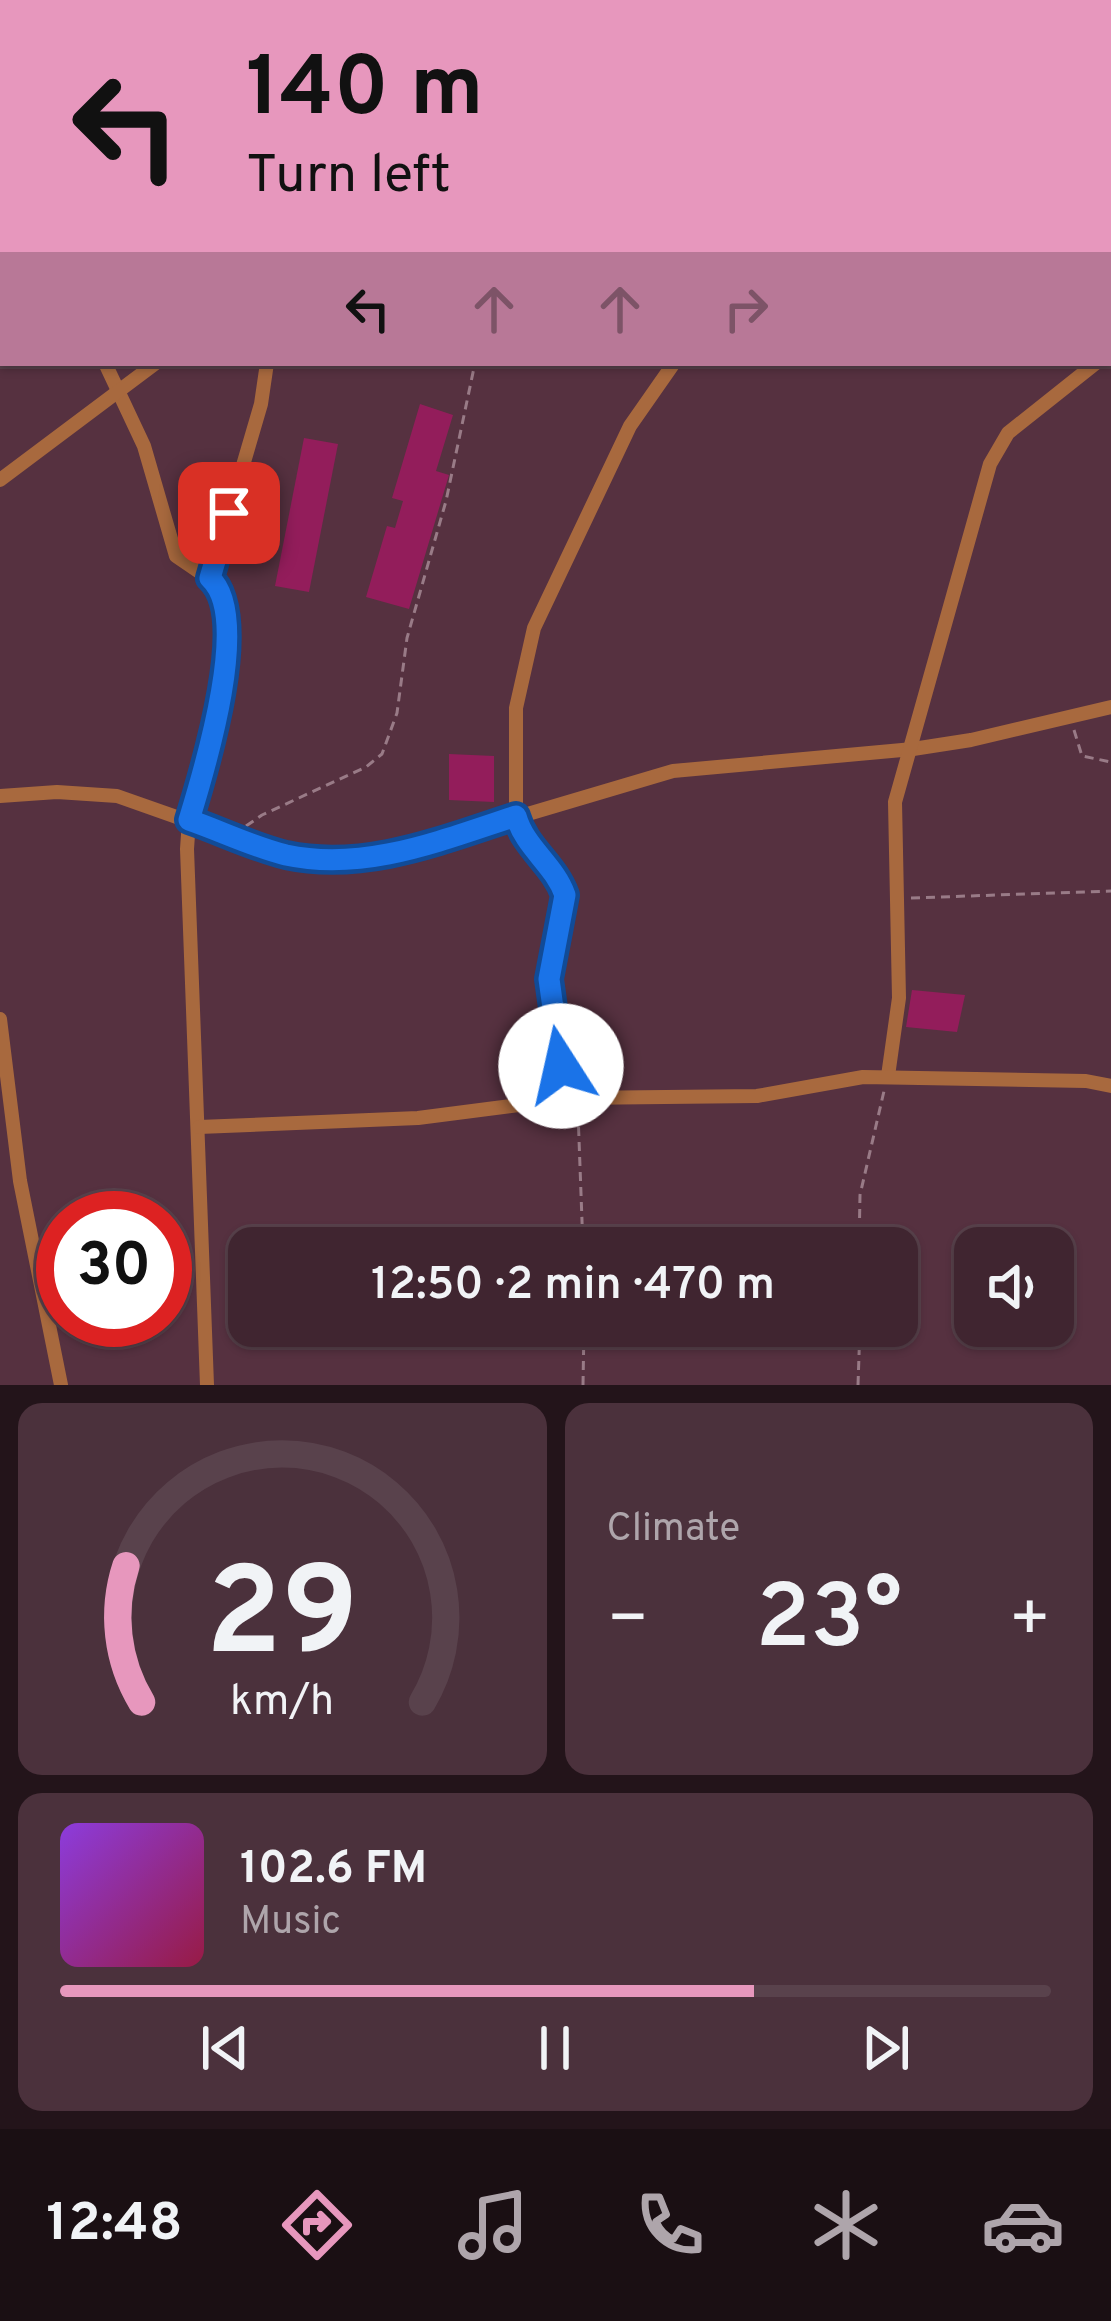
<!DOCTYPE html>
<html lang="en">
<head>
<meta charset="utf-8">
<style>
	body { margin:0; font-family:Overpass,sans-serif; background:#4b313c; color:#f1f3f6; height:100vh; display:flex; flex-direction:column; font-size:45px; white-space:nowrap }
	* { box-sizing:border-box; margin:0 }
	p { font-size:39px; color:#aea5ab }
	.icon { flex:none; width:66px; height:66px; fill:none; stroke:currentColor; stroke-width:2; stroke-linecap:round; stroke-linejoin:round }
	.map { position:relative; height:1385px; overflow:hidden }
	.details { display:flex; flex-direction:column; gap:18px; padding:18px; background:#23141a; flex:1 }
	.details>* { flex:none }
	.hud { position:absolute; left:0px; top:0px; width:1113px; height:366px; box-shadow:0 3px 9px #0004,0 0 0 3px #59424c; background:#e797bd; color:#111; overflow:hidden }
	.buttons { position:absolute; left:954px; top:1227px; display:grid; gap:24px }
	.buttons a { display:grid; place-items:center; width:120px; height:120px; border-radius:24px; background:#402530; box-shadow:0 3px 9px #0004,0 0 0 3px #59424c; font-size:60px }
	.speed { position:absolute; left:36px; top:1191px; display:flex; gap:24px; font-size:60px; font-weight:700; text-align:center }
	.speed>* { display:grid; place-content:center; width:156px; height:156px; border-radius:50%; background:#402530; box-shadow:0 3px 9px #0004,0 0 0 3px #59424c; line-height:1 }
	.speed .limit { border:18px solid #d22; background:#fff; color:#111 }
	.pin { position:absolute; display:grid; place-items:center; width:102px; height:102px; color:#fff; margin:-51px; border-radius:24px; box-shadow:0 6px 18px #0006 }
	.me { position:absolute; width:132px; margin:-66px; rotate:350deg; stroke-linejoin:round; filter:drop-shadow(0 0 9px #0008) }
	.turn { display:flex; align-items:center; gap:42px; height:252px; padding:0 48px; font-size:54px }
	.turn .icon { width:156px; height:156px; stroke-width:2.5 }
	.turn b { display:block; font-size:84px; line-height:102px }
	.lanes { display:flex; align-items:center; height:114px; padding:0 48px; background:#0003; justify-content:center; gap:60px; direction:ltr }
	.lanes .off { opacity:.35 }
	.big { font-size:90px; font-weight:600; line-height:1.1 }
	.details .widget { flex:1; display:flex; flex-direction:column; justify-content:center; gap:18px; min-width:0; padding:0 42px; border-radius:24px; background:#4b313c }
	.details .dial { align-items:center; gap:0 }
	.dial svg { height:312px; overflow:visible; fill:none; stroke:#59424c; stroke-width:7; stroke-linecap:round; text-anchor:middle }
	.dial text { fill:#f1f3f6; stroke:none }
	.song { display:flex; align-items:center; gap:36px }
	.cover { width:144px; height:144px; border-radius:18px; background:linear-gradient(135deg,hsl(270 70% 55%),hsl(340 70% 35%)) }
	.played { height:12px; border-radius:6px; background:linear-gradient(90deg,#e797bd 70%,#59424c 70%) }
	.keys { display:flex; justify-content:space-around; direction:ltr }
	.heat { display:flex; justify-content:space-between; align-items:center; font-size:66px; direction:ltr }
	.details .tiles { flex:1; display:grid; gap:18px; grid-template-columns:1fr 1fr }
	.widget:last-child { grid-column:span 2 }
	.trip { position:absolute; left:228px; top:1227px; width:690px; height:120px; border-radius:24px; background:#402530; box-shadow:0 3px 9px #0004,0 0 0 3px #59424c; font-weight:600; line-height:120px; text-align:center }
	.tab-bar { display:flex; height:192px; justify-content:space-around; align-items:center; background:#1a0f13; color:#aea5ab }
	.tab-bar .icon { width:84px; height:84px }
	.tab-bar .selected { color:#e797bd }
	.tab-bar b { font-size:54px; color:#f1f3f6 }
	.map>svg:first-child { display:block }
	.building { fill:#931d5b }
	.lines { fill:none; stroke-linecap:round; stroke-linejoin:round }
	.path { stroke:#997b87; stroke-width:3; stroke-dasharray:9 6; stroke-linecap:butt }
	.minor { stroke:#a8693e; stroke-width:14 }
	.route-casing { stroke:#114b97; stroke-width:30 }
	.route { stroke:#1a73e8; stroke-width:21 }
</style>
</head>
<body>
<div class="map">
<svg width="1111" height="1385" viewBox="0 0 1111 1385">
	<rect width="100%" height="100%" fill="#563140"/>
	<g class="building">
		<polygon points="420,404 453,415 436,471 449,475 409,609 366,597 387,526 395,528 403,501 392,498"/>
		<polygon points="304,438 338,444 309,592 275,586"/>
		<polygon points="449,754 494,756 494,802 449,800"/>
		<polygon points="912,990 965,995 957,1032 906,1027"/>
	</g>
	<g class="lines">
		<g class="path">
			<polyline points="1074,730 1082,756 1111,762"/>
			<polyline points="246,826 262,815 366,767 382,754 397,713 407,638 446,501 475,363"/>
			<polyline points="911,898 1111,891"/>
			<polyline points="578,1112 583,1248"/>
			<polyline points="859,1248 860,1195 884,1091"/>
			<polyline points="583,1385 584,1326"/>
			<polyline points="858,1385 860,1326"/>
		</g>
		<g class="minor">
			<polyline points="214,0 226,3"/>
			<polyline points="622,0 626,3"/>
			<polyline points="722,0 757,3"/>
			<polyline points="864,0 864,3"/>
			<polyline points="196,3 202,0"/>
			<polyline points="447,3 448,0"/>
			<polyline points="643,3 655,0"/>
			<polyline points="682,3 682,0"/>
			<polyline points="1101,3 1106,0"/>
			<polyline points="0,180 3,188"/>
			<polyline points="1110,222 1111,222"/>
			<polyline points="1110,360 1111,361"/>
			<polyline points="105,363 144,446 176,556 217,584 224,608 222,685 213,741 189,820 187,849 207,1385"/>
			<polyline points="0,480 156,363"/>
			<polyline points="210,578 261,404 267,363"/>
			<polyline points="0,796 57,792 117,796 273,851 319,860 350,860 413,848 673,771 913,749 971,740 1111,707"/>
			<polyline points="0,1019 20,1181 61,1385"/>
			<polyline points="888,1076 899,998 895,802 990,464 1008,433 1096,363"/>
			<path d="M573,1098C559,1061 546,1018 549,978C552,950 565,923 565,895C554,864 525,848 516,816V708L534,628L630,426L674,363"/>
			<polyline points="199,1127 418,1118 573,1098 757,1096 863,1077 1086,1081 1111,1086"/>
		</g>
	</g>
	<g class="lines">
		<defs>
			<path id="route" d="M229,513L210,578C252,617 204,771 189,820C221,831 253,847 286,855C365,872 442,840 516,816C525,848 554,864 565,895L549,979L561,1066"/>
		</defs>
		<use href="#route" class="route-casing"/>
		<use href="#route" class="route"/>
	</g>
</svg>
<div class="buttons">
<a><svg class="icon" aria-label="sound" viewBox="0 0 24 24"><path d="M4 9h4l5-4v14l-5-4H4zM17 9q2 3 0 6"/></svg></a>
</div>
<div class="speed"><div class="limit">30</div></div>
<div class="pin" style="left:229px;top:513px;background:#d93025"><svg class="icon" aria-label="arrive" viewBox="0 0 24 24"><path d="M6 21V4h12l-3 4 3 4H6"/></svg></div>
<svg class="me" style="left:561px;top:1066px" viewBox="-20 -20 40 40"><circle r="19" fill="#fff"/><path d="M0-13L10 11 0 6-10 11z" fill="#1a73e8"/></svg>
<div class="trip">12:50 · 2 min · 470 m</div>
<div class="hud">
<div class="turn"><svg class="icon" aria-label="left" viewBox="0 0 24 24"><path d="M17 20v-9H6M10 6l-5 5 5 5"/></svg><div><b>140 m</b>Turn left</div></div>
<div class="lanes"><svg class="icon" aria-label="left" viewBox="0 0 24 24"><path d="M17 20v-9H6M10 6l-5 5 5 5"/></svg><svg class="icon off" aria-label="ahead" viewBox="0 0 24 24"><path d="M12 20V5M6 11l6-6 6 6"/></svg><svg class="icon off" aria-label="ahead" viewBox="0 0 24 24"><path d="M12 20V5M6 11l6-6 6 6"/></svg><svg class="icon off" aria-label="right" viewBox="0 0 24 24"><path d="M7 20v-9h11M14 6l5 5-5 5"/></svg></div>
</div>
</div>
<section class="details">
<div class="tiles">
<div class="widget dial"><svg viewBox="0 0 100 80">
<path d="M14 69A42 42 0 1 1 86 69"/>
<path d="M14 69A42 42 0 0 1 10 34" stroke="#e797bd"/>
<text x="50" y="56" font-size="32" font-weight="700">29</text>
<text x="50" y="72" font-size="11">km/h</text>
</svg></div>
<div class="widget"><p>Climate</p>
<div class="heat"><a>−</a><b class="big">23°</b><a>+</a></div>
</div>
<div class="widget">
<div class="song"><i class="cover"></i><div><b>102.6 FM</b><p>Music</p></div></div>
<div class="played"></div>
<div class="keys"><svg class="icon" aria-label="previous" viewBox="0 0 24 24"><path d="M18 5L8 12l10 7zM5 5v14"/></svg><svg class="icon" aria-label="pause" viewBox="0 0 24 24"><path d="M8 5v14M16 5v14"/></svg><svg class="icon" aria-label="next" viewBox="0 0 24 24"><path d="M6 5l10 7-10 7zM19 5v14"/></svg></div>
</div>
</div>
</section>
<nav class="tab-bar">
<b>12:48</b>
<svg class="icon selected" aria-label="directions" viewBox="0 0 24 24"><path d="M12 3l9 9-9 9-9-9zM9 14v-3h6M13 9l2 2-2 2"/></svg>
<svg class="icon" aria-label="music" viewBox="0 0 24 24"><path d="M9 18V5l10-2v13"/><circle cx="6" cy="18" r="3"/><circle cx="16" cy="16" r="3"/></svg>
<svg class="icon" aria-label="phone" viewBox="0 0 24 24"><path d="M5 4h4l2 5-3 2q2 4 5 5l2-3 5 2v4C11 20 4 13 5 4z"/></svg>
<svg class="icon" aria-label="climate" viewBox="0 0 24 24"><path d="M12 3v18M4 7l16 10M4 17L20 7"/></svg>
<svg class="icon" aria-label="car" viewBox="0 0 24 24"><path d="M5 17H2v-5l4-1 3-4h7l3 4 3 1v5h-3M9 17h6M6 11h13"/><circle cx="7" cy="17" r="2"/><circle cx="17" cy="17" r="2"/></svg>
</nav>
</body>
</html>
